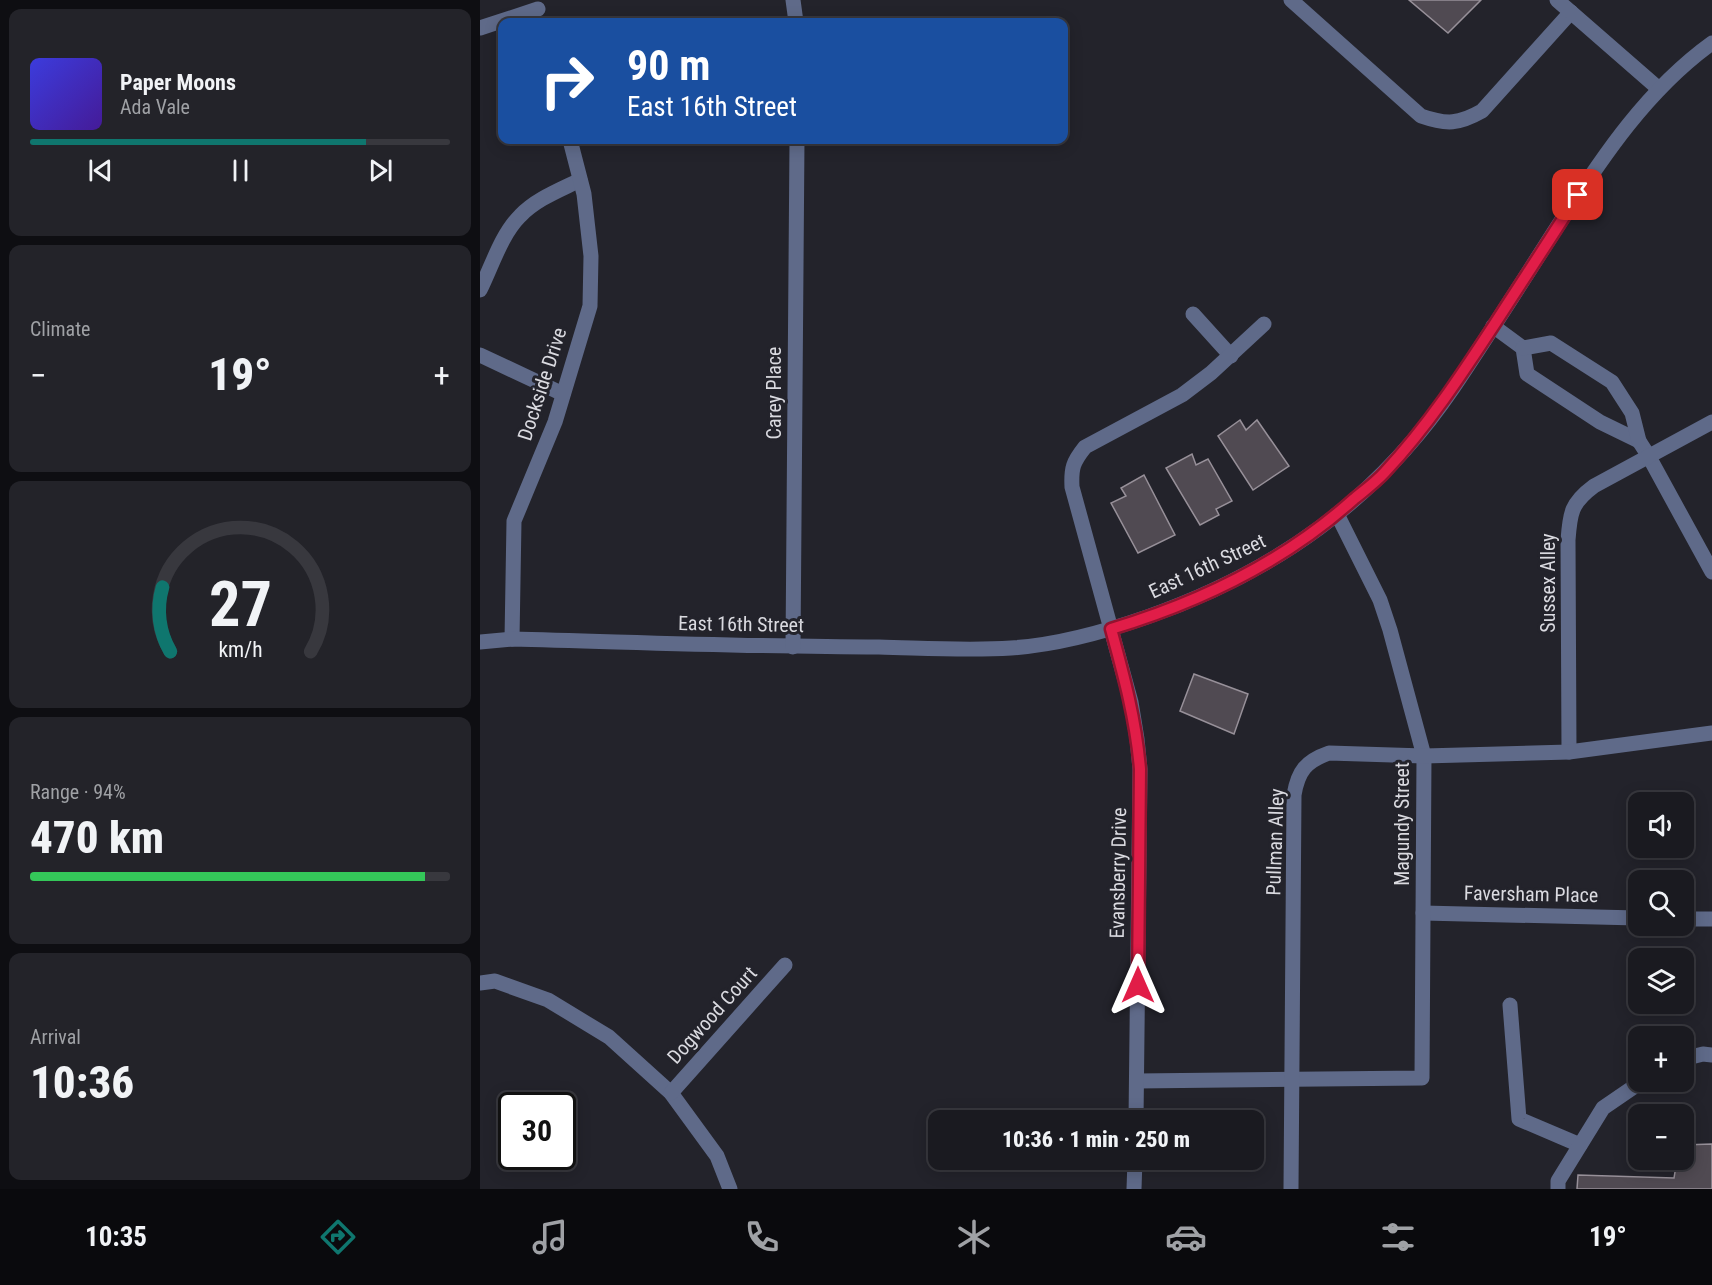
<!DOCTYPE html>
<html lang="en">
<head>
<meta charset="utf-8">
<style>
	body { margin:0; font-family:"Roboto Condensed",sans-serif; background:#232329; color:#f1f3f6; height:100vh; display:flex; flex-direction:column; font-size:22px; white-space:nowrap }
	* { box-sizing:border-box; margin:0 }
	p { font-size:20px; color:#9fa1a5 }
	.icon { flex:none; width:33px; height:33px; fill:none; stroke:currentColor; stroke-width:2; stroke-linecap:round; stroke-linejoin:round }
	.map { position:relative; flex:1; overflow:hidden }
	.panel { display:flex; flex-direction:column; gap:9px; padding:9px; background:#0e0e12; width:480px }
	.panel>* { flex:none }
	.top-card { position:absolute; left:18px; top:18px; width:570px; height:126px; border-radius:12px; box-shadow:0 3px 15px #0003,0 0 0 2px #38383e; background:#1a4fa0; color:#fff; overflow:hidden }
	.controls { position:absolute; left:1148px; top:792px; display:grid; gap:12px }
	.controls a { display:grid; place-items:center; width:66px; height:66px; border-radius:12px; background:#1a1a20; box-shadow:0 3px 15px #0003,0 0 0 2px #38383e; font-size:30px }
	.speed { position:absolute; left:18px; top:1092px; display:flex; gap:12px; font-size:30px; font-weight:700; text-align:center }
	.speed>* { display:grid; place-content:center; width:78px; height:78px; border-radius:50%; background:#1a1a20; box-shadow:0 3px 15px #0003,0 0 0 2px #38383e; line-height:1 }
	.speed .limit { border:3px solid #111; border-radius:9px; background:#fff; color:#111 }
	.pin { position:absolute; display:grid; place-items:center; width:51px; height:51px; color:#fff; margin:-26px; border-radius:12px; box-shadow:0 3px 9px #0006 }
	.me { position:absolute; width:66px; margin:-33px; rotate:0deg; stroke-linejoin:round; filter:drop-shadow(0 0 4px #0008) }
	.turn { display:flex; align-items:center; gap:21px; height:126px; padding:0 30px; font-size:27px }
	.turn .icon { width:78px; height:78px; stroke-width:2.5 }
	.turn b { display:block; font-size:42px; line-height:51px }
	.big { font-size:45px; font-weight:800; line-height:1.1 }
	.panel .card { flex:1; display:flex; flex-direction:column; justify-content:center; gap:9px; min-width:0; padding:0 21px; border-radius:12px; background:#232329 }
	.panel .dial { align-items:center; gap:0 }
	.dial svg { height:156px; overflow:visible; fill:none; stroke:#38383e; stroke-width:7; stroke-linecap:round; text-anchor:middle }
	.dial text { fill:#f1f3f6; stroke:none }
	.song { display:flex; align-items:center; gap:18px }
	.cover { width:72px; height:72px; border-radius:9px; background:linear-gradient(135deg,hsl(240 70% 55%),hsl(260 70% 35%)) }
	.played { height:6px; border-radius:3px; background:linear-gradient(90deg,#0f766e 80%,#38383e 80%) }
	.keys { display:flex; justify-content:space-around; direction:ltr }
	.heat { display:flex; justify-content:space-between; align-items:center; font-size:33px; direction:ltr }
	.charge { height:9px; border-radius:4px; background:linear-gradient(90deg,#34c759 94%,#38383e 0) }
	.trip { position:absolute; left:448px; top:1110px; width:336px; height:60px; border-radius:12px; background:#1a1a20; box-shadow:0 3px 15px #0003,0 0 0 2px #38383e; font-weight:800; line-height:60px; text-align:center }
	.dock { display:flex; height:96px; justify-content:space-around; align-items:center; background:#0a0a0d; color:#9fa1a5 }
	.dock .icon { width:42px; height:42px }
	.dock .active { color:#0f766e }
	.dock b { font-size:27px; color:#f1f3f6 }
	main { display:flex; flex:1; min-height:0 }
	.map>svg:first-child { display:block }
	.building { fill:#504a52; stroke:#979099; stroke-width:1.5 }
	.lines { fill:none; stroke-linecap:round; stroke-linejoin:round }
	.minor { stroke:#5f6a89; stroke-width:15 }
	.route-casing { stroke:#92132f; stroke-width:15 }
	.route { stroke:#e11d48; stroke-width:10 }
	.labels { text-anchor:middle; dominant-baseline:central; stroke-width:6; stroke-linejoin:round; paint-order:stroke }
	.street-label { font-size:20px; fill:#dadae0; stroke:#23232b }
</style>
</head>
<body>
<main>
<section class="panel">
<div class="card">
<div class="song"><i class="cover"></i><div><b>Paper Moons</b><p>Ada Vale</p></div></div>
<div class="played"></div>
<div class="keys"><svg class="icon" aria-label="previous" viewBox="0 0 24 24"><path d="M18 5L8 12l10 7zM5 5v14"/></svg><svg class="icon" aria-label="pause" viewBox="0 0 24 24"><path d="M8 5v14M16 5v14"/></svg><svg class="icon" aria-label="next" viewBox="0 0 24 24"><path d="M6 5l10 7-10 7zM19 5v14"/></svg></div>
</div>
<div class="card"><p>Climate</p>
<div class="heat"><a>−</a><b class="big">19°</b><a>+</a></div>
</div>
<div class="card dial"><svg viewBox="0 0 100 80">
<path d="M14 69A42 42 0 1 1 86 69"/>
<path d="M14 69A42 42 0 0 1 10 36" stroke="#0f766e"/>
<text x="50" y="56" font-size="32" font-weight="700">27</text>
<text x="50" y="72" font-size="11">km/h</text>
</svg></div>
<div class="card"><p>Range · 94%</p><b class="big">470 km</b><div class="charge"></div></div>
<div class="card"><p>Arrival</p><b class="big">10:36</b></div>
</section>
<div class="map">
<svg width="1232" height="1189" viewBox="0 0 1232 1189">
	<rect width="100%" height="100%" fill="#23232b"/>
	<g class="building">
		<polygon points="929,0 1001,0 968,33"/>
		<polygon points="760,420 766,430 777,420 809,466 773,490 738,436"/>
		<polygon points="712,454 716,465 728,459 752,501 736,509 739,515 720,525 686,468"/>
		<polygon points="664,475 695,535 658,553 631,503 646,496 641,488"/>
		<polygon points="714,674 768,694 754,734 700,711"/>
		<polygon points="1232,1144 1232,1189 1097,1189 1098,1175 1194,1178 1197,1160 1203,1160 1203,1145"/>
	</g>
	<g class="lines">
		<g class="minor">
			<polyline points="313,0 316,22"/>
			<path d="M811,0L941,116C967,125 979,124 1002,111L1091,12"/>
			<polyline points="1077,0 1179,89"/>
			<polyline points="0,28 58,9"/>
			<path d="M0,290C12,266 21,235 40,216C56,199 80,190 100,180"/>
			<polyline points="713,314 751,356"/>
			<polyline points="1013,326 1043,348 1047,374 1120,422 1159,441"/>
			<polyline points="1043,348 1071,343 1132,382 1152,413 1159,441 1168,455 1232,572"/>
			<polyline points="0,355 83,394"/>
			<polyline points="32,639 34,521 75,422 110,306 111,256 104,194 90,140"/>
			<path d="M0,642L32,639C154,642 276,647 399,647C443,648 488,651 531,648C577,645 624,632 667,617C795,572 896,501 973,388C1010,333 1045,277 1081,221C1123,156 1168,89 1232,43"/>
			<polyline points="313,647 317,140"/>
			<path d="M1089,752L1088,540C1090,513 1091,503 1114,486L1232,422"/>
			<polyline points="943,913 1158,918"/>
			<polyline points="1203,919 1232,919"/>
			<polyline points="0,983 15,981 68,1000 129,1037 191,1093 237,1156 250,1189"/>
			<polyline points="1030,1005 1039,1119 1100,1145"/>
			<polyline points="1203,1059 1223,1054 1232,1055"/>
			<polyline points="657,1081 942,1078 944,756 910,630 900,600 857,514"/>
			<polyline points="191,1093 305,965"/>
			<path d="M656,1120L660,769L657,739L651,702L592,487C591,468 593,462 605,447L702,395L731,373L784,324"/>
			<polyline points="654,1189 655,1160"/>
			<path d="M811,1189L814,795C818,771 826,761 849,753L944,756L1089,752L1232,733"/>
			<polyline points="1078,1189 1078,1181 1123,1108 1161,1082"/>
		</g>
	</g>
	<g class="lines">
		<defs>
			<path id="route" d="M658,985L660,769C656,721 644,676 631,629C721,602 804,562 874,499C885,490 896,482 905,472C948,426 982,374 1016,322C1043,280 1071,238 1098,195"/>
		</defs>
		<use href="#route" class="route-casing"/>
		<use href="#route" class="route"/>
	</g>
	<g class="labels">
		<g class="street-label">
			<text transform="translate(62 384) rotate(-72)">Dockside Drive</text>
			<text transform="translate(294 393) rotate(-90)">Carey Place</text>
			<text transform="translate(727 566) rotate(-25)">East 16th Street</text>
			<text transform="translate(1068 583) rotate(-90)">Sussex Alley</text>
			<text transform="translate(261 624) rotate(1)">East 16th Street</text>
			<text transform="translate(922 824) rotate(-90)">Magundy Street</text>
			<text transform="translate(795 842) rotate(-88)">Pullman Alley</text>
			<text transform="translate(638 873) rotate(-89)">Evansberry Drive</text>
			<text transform="translate(1051 894) rotate(1)">Faversham Place</text>
			<text transform="translate(232 1015) rotate(-48)">Dogwood Court</text>
		</g>
	</g>
</svg>
<div class="controls">
<a><svg class="icon" aria-label="sound" viewBox="0 0 24 24"><path d="M4 9h4l5-4v14l-5-4H4zM17 9q2 3 0 6"/></svg></a>
<a><svg class="icon" aria-label="search" viewBox="0 0 24 24"><circle cx="10" cy="10" r="6"/><path d="M15 15l6 6"/></svg></a>
<a><svg class="icon" aria-label="layers" viewBox="0 0 24 24"><path d="M12 4l9 5-9 5-9-5zM3 14l9 5 9-5"/></svg></a>
<a>+</a>
<a>−</a>
</div>
<div class="speed"><div class="limit">30</div></div>
<div class="pin" style="left:1098px;top:195px;background:#d93025"><svg class="icon" aria-label="arrive" viewBox="0 0 24 24"><path d="M6 21V4h12l-3 4 3 4H6"/></svg></div>
<svg class="me" style="left:658px;top:985px" viewBox="-20 -20 40 40"><path d="M0-17L14 15 0 8-14 15z" fill="#e11d48" stroke="#fff" stroke-width="4"/></svg>
<div class="trip">10:36 · 1 min · 250 m</div>
<div class="top-card">
<div class="turn"><svg class="icon" aria-label="right" viewBox="0 0 24 24"><path d="M7 20v-9h11M14 6l5 5-5 5"/></svg><div><b>90 m</b>East 16th Street</div></div>
</div>
</div>
</main>
<nav class="dock">
<b>10:35</b>
<svg class="icon active" aria-label="directions" viewBox="0 0 24 24"><path d="M12 3l9 9-9 9-9-9zM9 14v-3h6M13 9l2 2-2 2"/></svg>
<svg class="icon" aria-label="music" viewBox="0 0 24 24"><path d="M9 18V5l10-2v13"/><circle cx="6" cy="18" r="3"/><circle cx="16" cy="16" r="3"/></svg>
<svg class="icon" aria-label="phone" viewBox="0 0 24 24"><path d="M5 4h4l2 5-3 2q2 4 5 5l2-3 5 2v4C11 20 4 13 5 4z"/></svg>
<svg class="icon" aria-label="climate" viewBox="0 0 24 24"><path d="M12 3v18M4 7l16 10M4 17L20 7"/></svg>
<svg class="icon" aria-label="car" viewBox="0 0 24 24"><path d="M5 17H2v-5l4-1 3-4h7l3 4 3 1v5h-3M9 17h6M6 11h13"/><circle cx="7" cy="17" r="2"/><circle cx="17" cy="17" r="2"/></svg>
<svg class="icon" aria-label="filters" viewBox="0 0 24 24"><path d="M4 7h16M4 17h16"/><circle cx="9" cy="7" r="2"/><circle cx="15" cy="17" r="2"/></svg>
<b>19°</b>
</nav>
</body>
</html>
